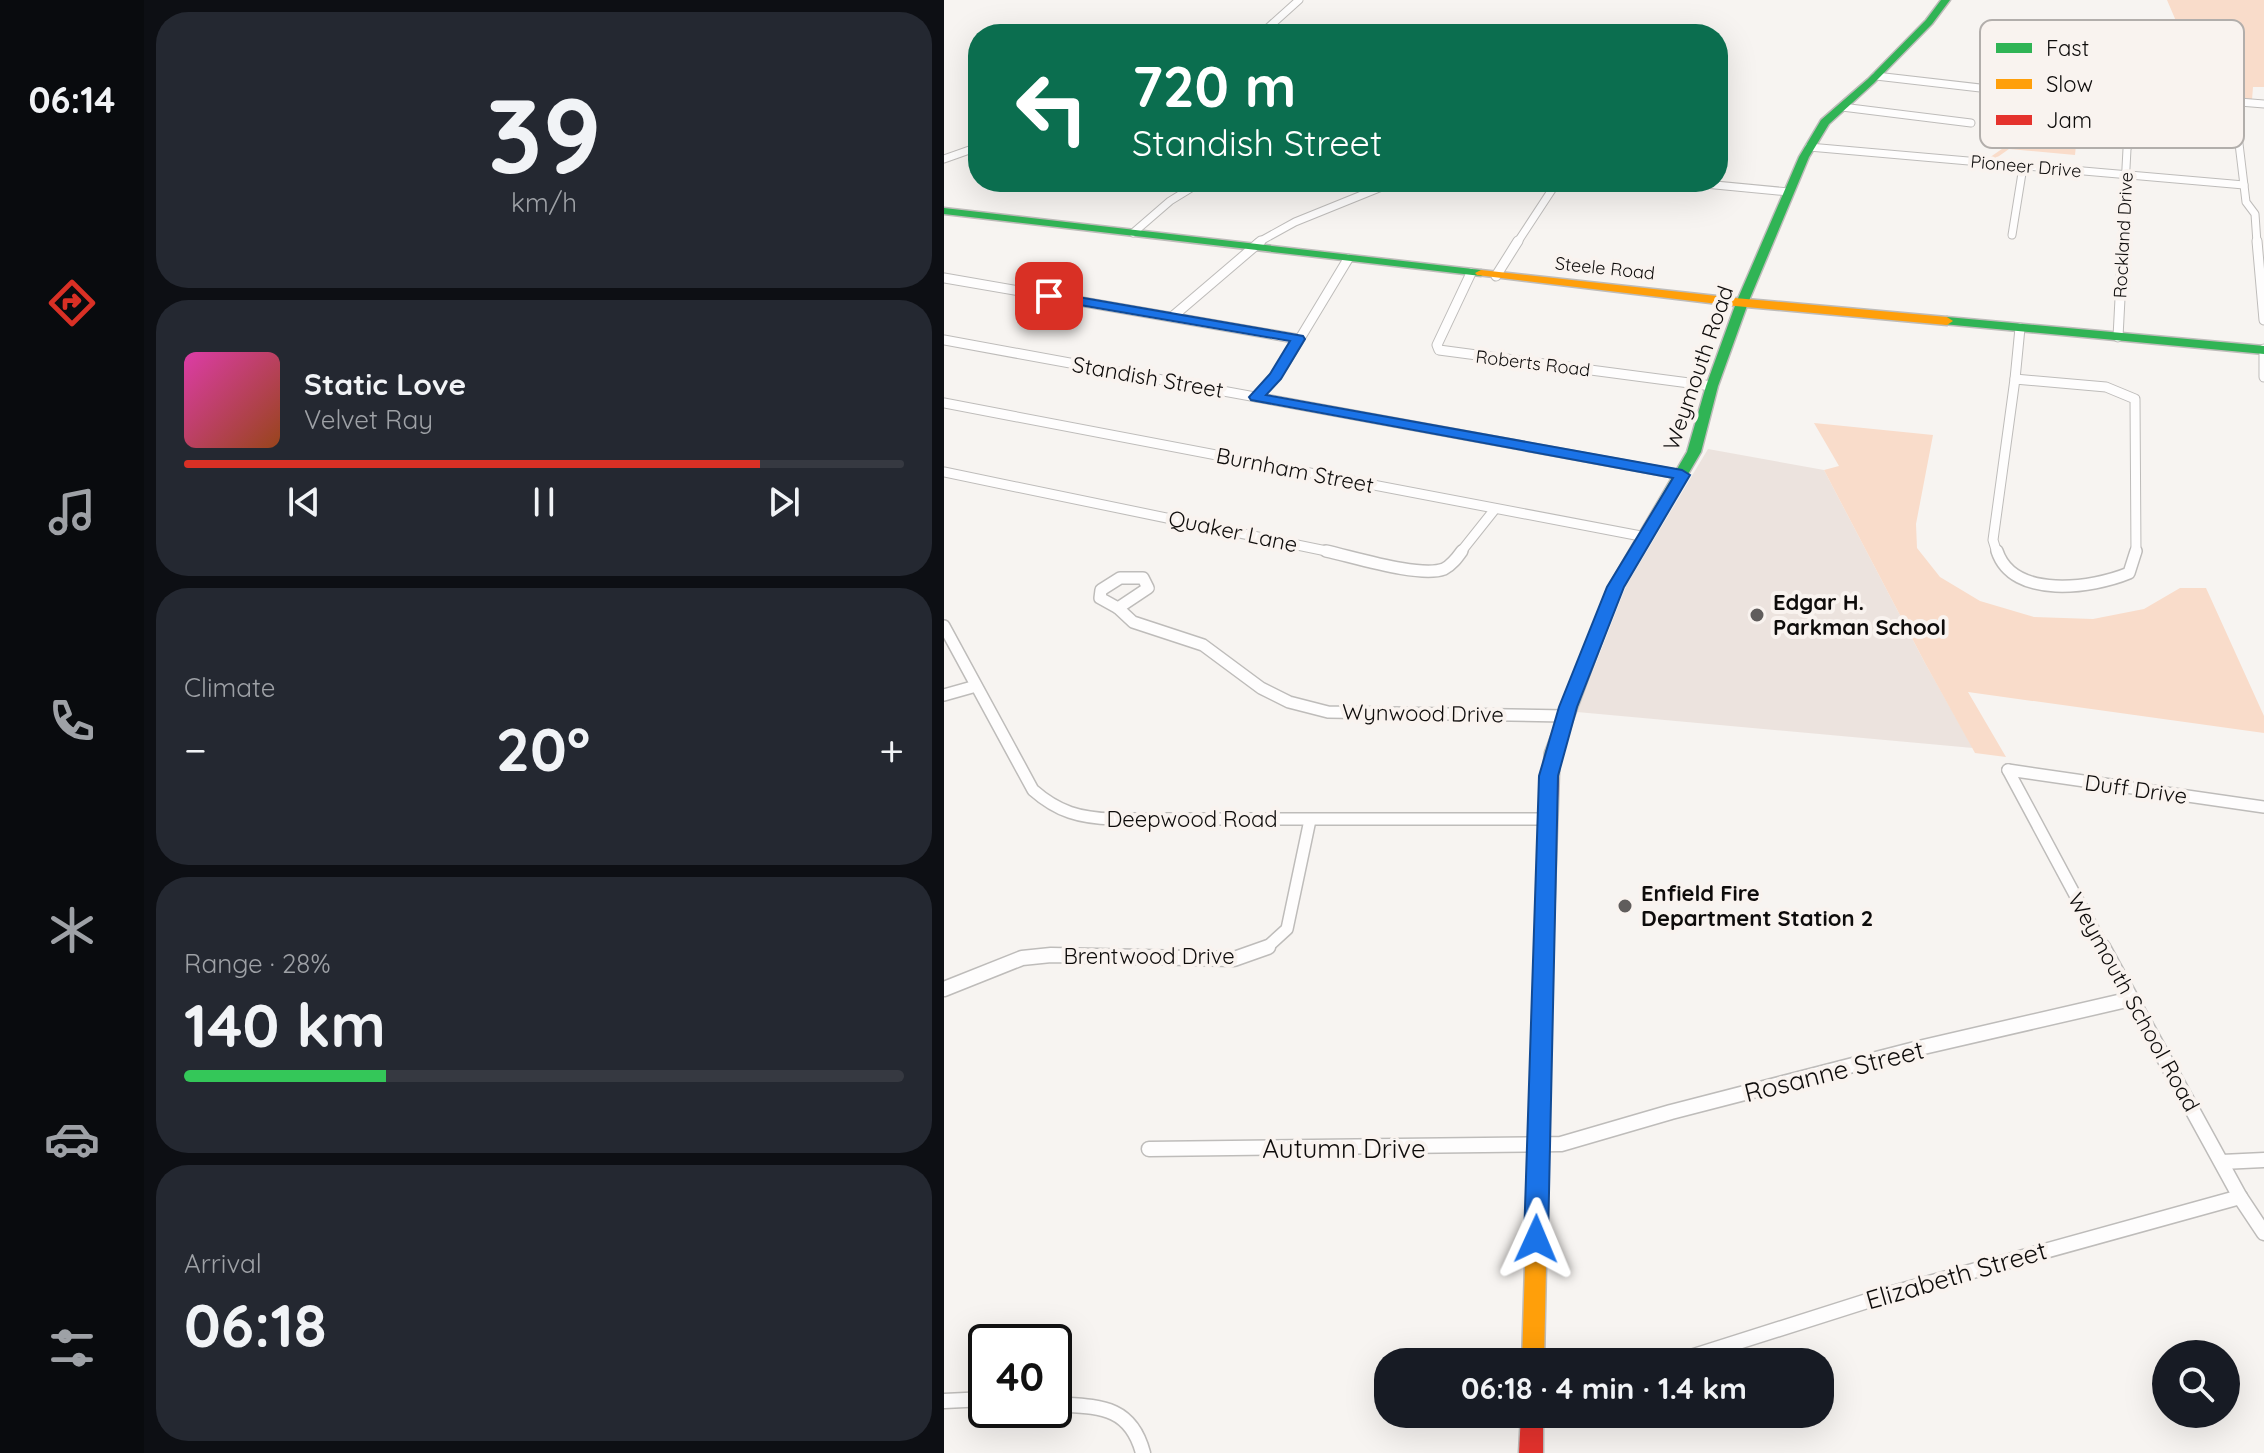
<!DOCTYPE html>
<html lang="en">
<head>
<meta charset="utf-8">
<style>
	body { margin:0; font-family:Quicksand,sans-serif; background:#242831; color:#f1f3f6; height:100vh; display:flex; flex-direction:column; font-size:30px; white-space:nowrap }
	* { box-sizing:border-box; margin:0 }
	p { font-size:26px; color:#9ea1a6 }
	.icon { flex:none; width:44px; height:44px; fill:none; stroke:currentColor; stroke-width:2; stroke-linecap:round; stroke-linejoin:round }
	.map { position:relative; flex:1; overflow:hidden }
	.panel { display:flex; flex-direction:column; gap:12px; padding:12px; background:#0d0f14; width:800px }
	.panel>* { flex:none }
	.guide { position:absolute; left:24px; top:24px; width:760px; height:168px; border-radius:32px; box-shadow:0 8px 32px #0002; background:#0b6e4f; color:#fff; overflow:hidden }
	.tools { position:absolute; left:1208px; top:1340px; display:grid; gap:16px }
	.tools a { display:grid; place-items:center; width:88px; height:88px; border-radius:50%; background:#171b24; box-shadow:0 8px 32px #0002; font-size:40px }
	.speed { position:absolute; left:24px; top:1324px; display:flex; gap:16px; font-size:40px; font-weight:700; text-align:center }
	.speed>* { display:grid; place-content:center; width:104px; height:104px; border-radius:50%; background:#171b24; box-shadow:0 8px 32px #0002; line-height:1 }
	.speed .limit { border:4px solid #111; border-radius:12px; background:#fff; color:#111 }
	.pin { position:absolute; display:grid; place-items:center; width:68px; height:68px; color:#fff; margin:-34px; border-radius:16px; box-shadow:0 4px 12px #0006 }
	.me { position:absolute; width:88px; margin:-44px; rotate:1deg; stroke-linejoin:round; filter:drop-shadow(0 0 6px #0008) }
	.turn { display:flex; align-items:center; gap:28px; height:168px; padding:0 32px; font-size:36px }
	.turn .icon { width:104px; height:104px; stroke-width:2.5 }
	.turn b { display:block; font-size:56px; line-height:68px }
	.big { font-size:60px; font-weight:800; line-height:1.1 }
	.panel .widget { flex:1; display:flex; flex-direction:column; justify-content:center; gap:12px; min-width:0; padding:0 28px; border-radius:32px; background:#242831 }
	.panel .dial { align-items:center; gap:0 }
	.dial b { font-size:104px; line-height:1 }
	.song { display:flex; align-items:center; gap:24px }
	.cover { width:96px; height:96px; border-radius:12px; background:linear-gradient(135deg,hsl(320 70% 55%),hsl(20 70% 35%)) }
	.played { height:8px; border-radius:4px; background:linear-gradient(90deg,#d93025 80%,#363941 80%) }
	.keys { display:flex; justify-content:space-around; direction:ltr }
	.heat { display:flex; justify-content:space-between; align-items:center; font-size:44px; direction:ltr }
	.charge { height:12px; border-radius:6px; background:linear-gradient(90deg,#34c759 28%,#363941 0) }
	.trip { position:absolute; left:430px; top:1348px; width:460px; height:80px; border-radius:32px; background:#171b24; box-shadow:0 8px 32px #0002; font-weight:800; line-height:80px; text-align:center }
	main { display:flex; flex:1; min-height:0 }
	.tab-bar { display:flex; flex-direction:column; width:144px; justify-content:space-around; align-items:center; background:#090b0e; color:#9ea1a6 }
	.tab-bar .icon { width:56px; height:56px }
	.tab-bar .active { color:#d93025 }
	.tab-bar b { font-size:36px; color:#f1f3f6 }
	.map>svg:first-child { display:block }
	.built { fill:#ece3de }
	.green { fill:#f9dcca }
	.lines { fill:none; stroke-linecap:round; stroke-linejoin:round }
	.street-far3-casing { stroke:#bebcba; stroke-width:9 }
	.street-far2-casing { stroke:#bebcba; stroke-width:11 }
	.street-far1-casing { stroke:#bebcba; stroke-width:14 }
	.street-casing { stroke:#bebcba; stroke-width:17 }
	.fast-casing { stroke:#bebcba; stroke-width:3 }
	.slow-casing { stroke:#bebcba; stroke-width:3 }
	.jam-casing { stroke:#bebcba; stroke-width:3 }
	.street-far3 { stroke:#fefdfd; stroke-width:7 }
	.street-far2 { stroke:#fefdfd; stroke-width:9 }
	.street-far1 { stroke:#fefdfd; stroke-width:11 }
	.street { stroke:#fefdfd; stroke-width:14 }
	.fast { fill:#30b455; fill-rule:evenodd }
	.slow { fill:#ff9f0a; fill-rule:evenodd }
	.jam { fill:#e5322d; fill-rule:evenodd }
	.route { fill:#1a73e8; stroke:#114b97; stroke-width:2 }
	.poi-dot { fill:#605d5c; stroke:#f9f3ef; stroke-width:3 }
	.labels { text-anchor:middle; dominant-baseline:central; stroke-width:8; stroke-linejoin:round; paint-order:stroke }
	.far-street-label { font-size:18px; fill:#0e0c0b; stroke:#f9f3ef }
	.street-label { font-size:22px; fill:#0e0c0b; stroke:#f9f3ef }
	.poi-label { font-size:22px; font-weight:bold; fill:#0e0c0b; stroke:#f9f3ef; text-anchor:start }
	.near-street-label { font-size:26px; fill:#0e0c0b; stroke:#f9f3ef }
	.key { fill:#f9f3ef; stroke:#b2aeab; stroke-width:2 }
	.key-label { font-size:22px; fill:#0e0c0b }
</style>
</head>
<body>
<main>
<nav class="tab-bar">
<b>06:14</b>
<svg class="icon active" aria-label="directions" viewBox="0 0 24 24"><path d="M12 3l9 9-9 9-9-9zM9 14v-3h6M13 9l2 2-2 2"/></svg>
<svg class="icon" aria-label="music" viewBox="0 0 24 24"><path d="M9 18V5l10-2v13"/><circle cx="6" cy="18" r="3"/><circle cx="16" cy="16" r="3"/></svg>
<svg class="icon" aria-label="phone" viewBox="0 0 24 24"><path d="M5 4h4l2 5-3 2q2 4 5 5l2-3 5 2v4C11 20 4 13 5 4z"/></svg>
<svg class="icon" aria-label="climate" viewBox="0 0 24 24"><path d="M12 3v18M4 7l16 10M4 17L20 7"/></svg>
<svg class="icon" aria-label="car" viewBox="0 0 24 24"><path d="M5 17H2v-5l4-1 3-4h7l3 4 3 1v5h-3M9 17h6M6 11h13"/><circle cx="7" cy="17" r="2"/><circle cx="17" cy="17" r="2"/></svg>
<svg class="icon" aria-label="filters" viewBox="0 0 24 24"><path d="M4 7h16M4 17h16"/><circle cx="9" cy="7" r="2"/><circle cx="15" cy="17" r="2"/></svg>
</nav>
<section class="panel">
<div class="widget dial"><b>39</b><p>km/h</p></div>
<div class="widget">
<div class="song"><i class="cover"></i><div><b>Static Love</b><p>Velvet Ray</p></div></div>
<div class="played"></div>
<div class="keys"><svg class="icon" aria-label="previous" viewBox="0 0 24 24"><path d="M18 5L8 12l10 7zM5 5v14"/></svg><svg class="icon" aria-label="pause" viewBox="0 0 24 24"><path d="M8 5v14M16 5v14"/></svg><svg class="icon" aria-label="next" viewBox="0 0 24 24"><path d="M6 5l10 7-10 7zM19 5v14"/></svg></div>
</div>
<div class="widget"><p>Climate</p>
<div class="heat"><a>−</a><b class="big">20°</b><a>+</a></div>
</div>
<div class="widget"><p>Range · 28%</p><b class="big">140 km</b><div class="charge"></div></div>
<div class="widget"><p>Arrival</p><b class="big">06:18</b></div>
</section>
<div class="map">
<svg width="1320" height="1453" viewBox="0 0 1320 1453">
	<rect width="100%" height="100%" fill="#f7f4f1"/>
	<polygon class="built" points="764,449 880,470 981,663 1029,748 633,712 682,586"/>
	<g class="green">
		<path d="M1223,0H1320V87H1309L1308,100L1280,98L1281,84L1199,76L1194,99L1187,100C1195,60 1204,58 1244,49Z"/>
		<polygon points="1185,106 1192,106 1188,123 1151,127 1135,134 1175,140 1133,136 1131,155 1065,149 1048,161 1042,160 1081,133 1044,126 1082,132 1089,113 1145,120 1182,118"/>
		<polygon points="870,423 989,435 972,524 973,548 996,577 1036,601 1090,617 1149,619 1200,609 1236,588 1262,588 1320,716 1320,733 1024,692 1062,757 1031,753 981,663 880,470 895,466"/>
	</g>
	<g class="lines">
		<defs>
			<g id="street-far3">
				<polyline points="317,34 355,0"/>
				<polyline points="932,76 1167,103 1222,96 1320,104"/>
				<polyline points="1290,102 1302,202 1311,214 1313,243"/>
				<polyline points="898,107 1027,123"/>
				<polyline points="865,147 1300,185"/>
				<polyline points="0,159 34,147"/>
				<polyline points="740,182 845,192"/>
				<polyline points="189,233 226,201 257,182"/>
				<polyline points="1068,235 1079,167"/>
				<polyline points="313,243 351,222 450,182"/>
				<polyline points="573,243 613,182"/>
				<polyline points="1178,243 1183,149 1185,144 1195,142"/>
			</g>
			<g id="street-far2">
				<polyline points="1313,241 1320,320"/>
				<polyline points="527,273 493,345 495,350 768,386"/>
				<polyline points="552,276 574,241"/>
				<polyline points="0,278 354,339"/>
				<polyline points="228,317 317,241"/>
				<polyline points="1174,337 1179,241"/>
				<polyline points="0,340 738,475"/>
				<polyline points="1320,349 1320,377"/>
				<polyline points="1071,379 1076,328"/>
				<polyline points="312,397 340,365 404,259"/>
				<polyline points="0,403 702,537"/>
				<polyline points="0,472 392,553"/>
				<polyline points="516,553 551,509"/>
				<polyline points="1053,553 1049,540 1071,379 1162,387 1191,399 1192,553"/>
			</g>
			<g id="street-far1">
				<path d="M382,551C410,557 476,578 500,569C508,565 513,558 518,551"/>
				<path d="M1053,551C1069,600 1149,588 1185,573L1192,551"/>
				<polygon points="176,578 199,578 204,588 174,608 156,598 157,590"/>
				<polyline points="174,608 189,622 259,645 317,688 345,702 384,712 621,716"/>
				<path d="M0,626L89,790C114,812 136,818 169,819H603"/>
				<polyline points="0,695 32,686"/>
				<polyline points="1064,770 1160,949"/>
				<polyline points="1064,770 1320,807"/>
				<polyline points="321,949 343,929 366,820"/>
			</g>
			<g id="street">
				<polyline points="1159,947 1296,1197 1320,1233"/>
				<polyline points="0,989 78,958 107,955 290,959 324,947"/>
				<polyline points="205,1149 617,1144 727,1112 975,1048 1187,999"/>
				<polyline points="1278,1162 1320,1160"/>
				<polyline points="731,1362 942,1295 1296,1197"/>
				<polyline points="0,1401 42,1399"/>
				<path d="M110,1404C153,1407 186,1404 199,1453"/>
			</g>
			<g id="fast">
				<polygon points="997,0 1006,0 988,24 930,83 885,124 865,157 804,303 774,386 757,452 678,587 617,752 615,771 607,776 601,775 599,771 601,752 664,587 743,452 762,386 792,303 855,157 877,120 924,79 982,20"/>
				<polygon points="0,208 537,270 543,273 537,276 0,214"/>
				<polygon points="1003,317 1320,346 1320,354 999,324 997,321"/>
			</g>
			<g id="slow">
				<polygon points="537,270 791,298 1003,317 1009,321 1003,325 791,306 533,275 531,273"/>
				<polygon points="599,971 606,972 608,977 600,1362 578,1362 590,977 592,972"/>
			</g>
			<g id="jam">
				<polygon points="607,766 615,771 608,977 606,982 592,982 590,977 599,771"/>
				<polygon points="577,1414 599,1414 599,1453 575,1453"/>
			</g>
		</defs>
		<use href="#street-far3" class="street-far3-casing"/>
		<use href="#street-far2" class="street-far2-casing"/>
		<use href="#street-far1" class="street-far1-casing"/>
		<use href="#street" class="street-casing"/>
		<use href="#fast" class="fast-casing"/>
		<use href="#slow" class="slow-casing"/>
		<use href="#jam" class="jam-casing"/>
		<use href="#street-far3" class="street-far3"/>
		<use href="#street-far2" class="street-far2"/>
		<use href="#street-far1" class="street-far1"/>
		<use href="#street" class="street"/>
		<use href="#fast" class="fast"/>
		<use href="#slow" class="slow"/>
		<use href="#jam" class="jam"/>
	</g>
	<polygon class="route" points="105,292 359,336 361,339 337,379 322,395 738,470 746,475 680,587 633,707 614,776 604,1239 600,1246 592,1248 583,1246 580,1239 595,776 615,707 663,587 729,478 307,400 305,397 326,374 346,341 101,299 99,296"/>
	<g class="poi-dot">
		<circle cx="813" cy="615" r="8"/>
		<circle cx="681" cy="906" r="8"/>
	</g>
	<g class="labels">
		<g class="far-street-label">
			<text transform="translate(1082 166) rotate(5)">Pioneer Drive</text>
			<text transform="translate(1179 235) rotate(-87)">Rockland Drive</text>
			<text transform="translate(661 268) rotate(6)">Steele Road</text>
			<text transform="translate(589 363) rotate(7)">Roberts Road</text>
		</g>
		<g class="street-label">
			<text transform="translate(754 368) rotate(-71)">Weymouth Road</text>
			<text transform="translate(204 377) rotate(10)">Standish Street</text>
			<text transform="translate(351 470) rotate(11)">Burnham Street</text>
			<text transform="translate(289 531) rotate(12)">Quaker Lane</text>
			<text transform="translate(479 713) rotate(1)">Wynwood Drive</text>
			<text transform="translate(1192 789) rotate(8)">Duff Drive</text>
			<text x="248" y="819">Deepwood Road</text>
			<text x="205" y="956">Brentwood Drive</text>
			<text transform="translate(1190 1002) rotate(61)">Weymouth School Road</text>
		</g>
		<g class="poi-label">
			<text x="829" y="602">Edgar H.<tspan x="829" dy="25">Parkman School</tspan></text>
			<text x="697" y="893">Enfield Fire<tspan x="697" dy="25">Department Station 2</tspan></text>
		</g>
		<g class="near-street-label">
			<text transform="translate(890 1071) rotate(-14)">Rosanne Street</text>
			<text x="400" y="1148">Autumn Drive</text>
			<text transform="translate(1012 1275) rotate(-16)">Elizabeth Street</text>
		</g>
	</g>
	<rect x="1036" y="20" width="264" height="128" rx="12" class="key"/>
	<rect x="1052" y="43" width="36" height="10" fill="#30b455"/>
	<rect x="1052" y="79" width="36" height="10" fill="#ff9f0a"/>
	<rect x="1052" y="115" width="36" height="10" fill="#e5322d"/>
	<g class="key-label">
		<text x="1102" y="56">Fast</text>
		<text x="1102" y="92">Slow</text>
		<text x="1102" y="128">Jam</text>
	</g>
</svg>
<div class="tools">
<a><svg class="icon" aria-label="search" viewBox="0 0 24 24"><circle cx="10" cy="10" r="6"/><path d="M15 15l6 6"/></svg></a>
</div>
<div class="speed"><div class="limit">40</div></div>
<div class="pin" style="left:105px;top:296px;background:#d93025"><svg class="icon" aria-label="arrive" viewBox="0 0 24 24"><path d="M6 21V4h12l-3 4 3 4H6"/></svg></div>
<svg class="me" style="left:592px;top:1239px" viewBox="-20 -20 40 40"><path d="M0-17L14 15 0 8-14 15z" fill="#1a73e8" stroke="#fff" stroke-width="4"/></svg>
<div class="trip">06:18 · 4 min · 1.4 km</div>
<div class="guide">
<div class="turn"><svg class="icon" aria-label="left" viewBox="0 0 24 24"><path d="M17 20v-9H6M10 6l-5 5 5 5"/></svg><div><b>720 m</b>Standish Street</div></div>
</div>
</div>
</main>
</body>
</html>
